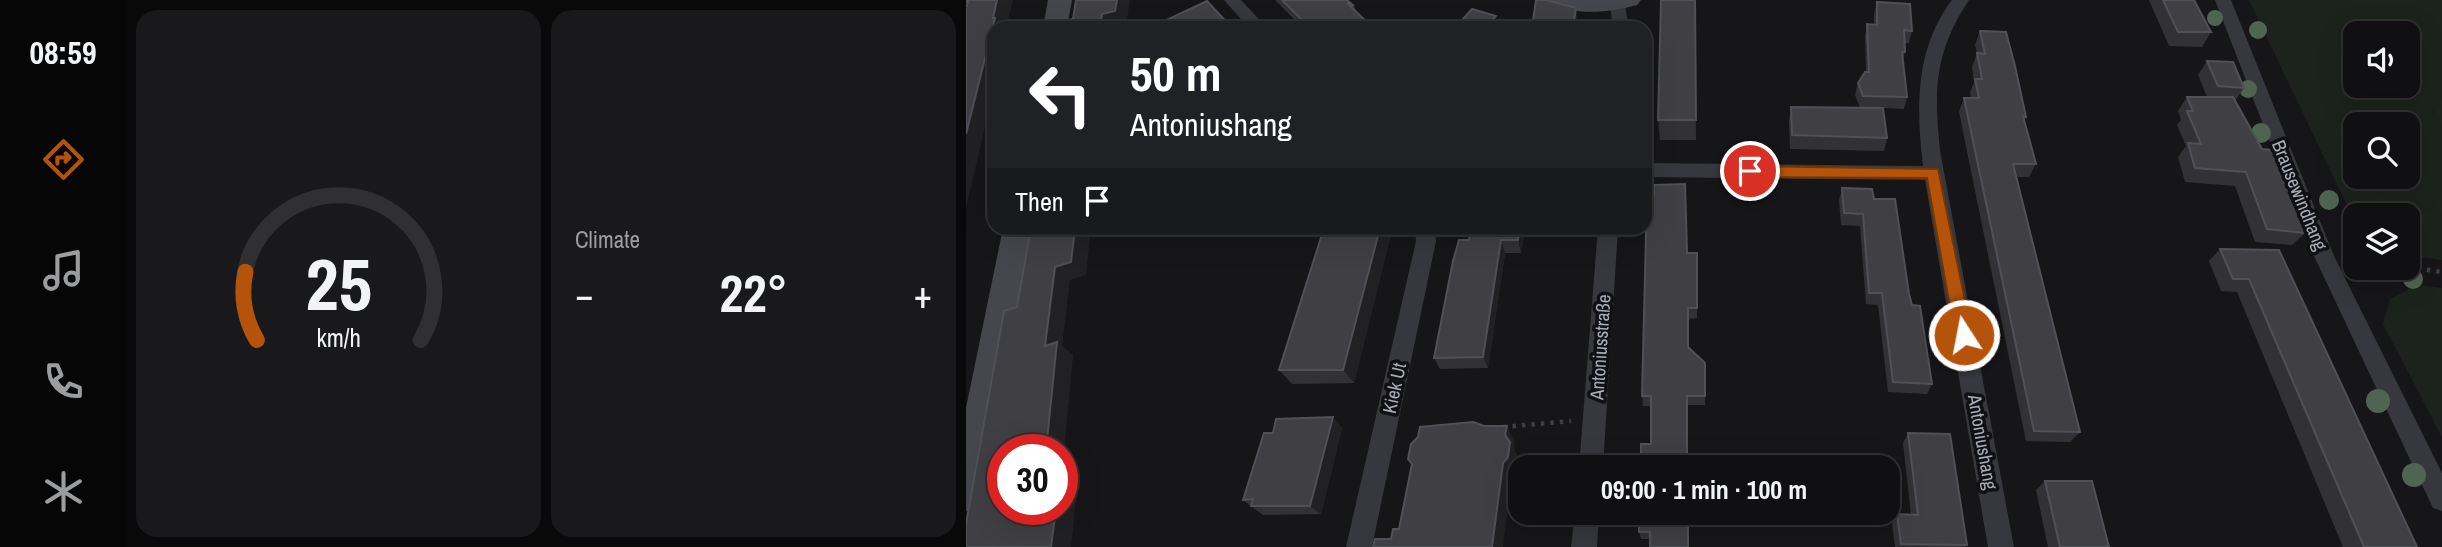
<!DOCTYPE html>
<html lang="en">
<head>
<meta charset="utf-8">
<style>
	body { margin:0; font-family:"Archivo Narrow",sans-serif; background:#19191b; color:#f1f3f6; height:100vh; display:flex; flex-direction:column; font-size:26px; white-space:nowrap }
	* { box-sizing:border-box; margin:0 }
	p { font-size:23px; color:#9c9d9f }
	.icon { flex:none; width:38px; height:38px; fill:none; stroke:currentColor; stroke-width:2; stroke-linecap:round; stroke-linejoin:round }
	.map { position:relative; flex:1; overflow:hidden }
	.details { display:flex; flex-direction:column; gap:10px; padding:10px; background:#09090a; width:840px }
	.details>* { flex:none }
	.top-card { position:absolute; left:21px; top:21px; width:665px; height:214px; border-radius:21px; box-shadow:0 7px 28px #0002,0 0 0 2px #303032; background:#202124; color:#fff; overflow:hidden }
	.controls { position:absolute; left:1377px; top:21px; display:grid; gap:14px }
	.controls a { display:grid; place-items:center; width:77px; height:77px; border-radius:14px; background:#101012; box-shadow:0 7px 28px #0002,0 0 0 2px #303032; font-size:35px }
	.speed { position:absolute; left:21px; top:434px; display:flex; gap:14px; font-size:35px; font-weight:700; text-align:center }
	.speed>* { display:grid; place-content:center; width:91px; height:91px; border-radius:50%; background:#101012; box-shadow:0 7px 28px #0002,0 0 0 2px #303032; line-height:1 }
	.speed .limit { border:10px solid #d22; background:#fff; color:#111 }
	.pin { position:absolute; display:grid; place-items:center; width:60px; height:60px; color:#fff; margin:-30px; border:4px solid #fff; border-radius:50%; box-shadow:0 2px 7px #0007 }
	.me { position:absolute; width:77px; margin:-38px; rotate:349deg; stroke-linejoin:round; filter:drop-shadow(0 0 5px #0008) }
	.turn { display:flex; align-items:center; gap:24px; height:147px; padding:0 28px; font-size:32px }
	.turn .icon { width:91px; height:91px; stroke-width:2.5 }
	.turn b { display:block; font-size:49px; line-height:60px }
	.then { display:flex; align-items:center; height:66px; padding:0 28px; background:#0003; gap:14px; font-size:26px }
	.big { font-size:52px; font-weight:800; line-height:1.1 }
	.details .tile { flex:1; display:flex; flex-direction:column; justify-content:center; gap:10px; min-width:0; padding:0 24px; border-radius:21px; background:#19191b }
	.details .dial { align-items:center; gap:0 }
	.dial svg { height:182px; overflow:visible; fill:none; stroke:#303032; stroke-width:7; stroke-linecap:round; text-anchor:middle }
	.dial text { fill:#f1f3f6; stroke:none }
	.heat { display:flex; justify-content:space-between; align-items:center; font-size:38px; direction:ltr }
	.details .tiles { flex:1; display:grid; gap:10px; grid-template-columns:repeat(2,1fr) }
	.trip { position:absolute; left:542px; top:455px; width:392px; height:70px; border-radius:21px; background:#101012; box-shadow:0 7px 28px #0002,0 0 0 2px #303032; font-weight:800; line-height:70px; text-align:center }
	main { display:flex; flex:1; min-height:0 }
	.menu { display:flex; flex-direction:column; width:126px; justify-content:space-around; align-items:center; background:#060607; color:#9c9d9f }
	.menu .icon { width:49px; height:49px }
	.menu .active { color:#b45309 }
	.menu b { font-size:32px; color:#f1f3f6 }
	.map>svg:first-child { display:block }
	.green { fill:#1c231d; fill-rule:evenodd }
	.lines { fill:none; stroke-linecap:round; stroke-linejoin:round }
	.path { stroke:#3d3f44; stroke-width:4.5; stroke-dasharray:3.5 6; stroke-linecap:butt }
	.street { fill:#37383d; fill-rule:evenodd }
	.secondary { fill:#45474d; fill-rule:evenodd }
	.tree { fill:#506452 }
	.wall { fill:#323236 }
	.shaded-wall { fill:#212124 }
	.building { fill:#3f3f44; stroke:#4f5156; stroke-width:2 }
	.route { fill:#b45309; stroke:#753606; stroke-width:2 }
	.labels { text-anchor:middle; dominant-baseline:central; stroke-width:7; stroke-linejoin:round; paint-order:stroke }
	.street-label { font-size:19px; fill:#a8adb8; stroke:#111113 }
</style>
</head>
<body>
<main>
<nav class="menu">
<b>08:59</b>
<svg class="icon active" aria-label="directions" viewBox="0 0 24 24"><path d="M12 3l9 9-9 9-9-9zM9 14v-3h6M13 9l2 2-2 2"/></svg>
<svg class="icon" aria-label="music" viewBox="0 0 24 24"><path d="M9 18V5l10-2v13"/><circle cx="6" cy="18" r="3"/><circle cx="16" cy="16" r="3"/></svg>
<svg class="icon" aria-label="phone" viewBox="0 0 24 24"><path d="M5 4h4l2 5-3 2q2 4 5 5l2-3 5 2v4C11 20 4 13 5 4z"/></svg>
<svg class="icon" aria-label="climate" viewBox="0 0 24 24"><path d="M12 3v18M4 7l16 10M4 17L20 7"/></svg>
</nav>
<section class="details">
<div class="tiles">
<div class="tile dial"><svg viewBox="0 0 100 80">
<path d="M14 69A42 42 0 1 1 86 69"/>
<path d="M14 69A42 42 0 0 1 9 39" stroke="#b45309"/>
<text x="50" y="56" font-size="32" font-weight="700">25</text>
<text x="50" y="72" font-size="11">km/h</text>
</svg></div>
<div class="tile"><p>Climate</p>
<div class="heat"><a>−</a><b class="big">22°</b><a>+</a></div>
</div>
</div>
</section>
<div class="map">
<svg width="1476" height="547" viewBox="0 0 1476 547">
	<rect width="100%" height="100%" fill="#161618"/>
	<g class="green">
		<path d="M1283,0H1476V260L1442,255V215H1390L1389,222ZM1390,33H1442V86H1390ZM1390,124H1442V177H1390Z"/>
		<polygon points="1451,285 1476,288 1476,437 1417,324 1424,299"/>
	</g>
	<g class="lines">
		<g class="path">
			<polyline points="1442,267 1476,272"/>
			<polyline points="537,427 605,421"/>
		</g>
		<g class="street">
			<polygon points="258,0 275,0 301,28 283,28"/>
			<polygon points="646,0 658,0 663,28 647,28 644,4"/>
			<path d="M986,0H1003C968,53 968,90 974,151L1048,547H1022L959,180L679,177V163L957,166C950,107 949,49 986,0Z"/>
			<polygon points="1249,0 1265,0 1368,256 1476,473 1476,511 1467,508 1348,256"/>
			<polygon points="449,228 469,228 470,241 406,547 380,547 450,241"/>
			<polygon points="632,228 652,228 637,467 613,467"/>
			<polygon points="609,513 633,513 631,547 605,547"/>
		</g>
		<g class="secondary">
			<polygon points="82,0 106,0 101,28 77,28"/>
			<path d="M576,0H675L671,5C639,14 612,14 580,5Z"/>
			<polygon points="37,228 65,228 18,494 12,506 0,511 0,408"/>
		</g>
	</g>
	<g class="tree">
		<circle cx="1249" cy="18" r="8"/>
		<circle cx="1292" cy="30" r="9"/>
		<circle cx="1282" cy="89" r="9"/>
		<circle cx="1295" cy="133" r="10"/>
		<circle cx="1363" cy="200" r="10"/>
		<circle cx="1447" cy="279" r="10"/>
		<circle cx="1412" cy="401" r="12"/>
		<circle cx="1448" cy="475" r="12"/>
	</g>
	<g class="wall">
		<polygon points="309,0 381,0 388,6 391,13 407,28 337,28"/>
		<polygon points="729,0 730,140 694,140 692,120"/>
		<polygon points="1183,0 1228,0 1245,32 1236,47 1203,46"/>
		<polygon points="911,2 946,31 943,43 938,43 939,52 937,59 941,97 938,109 917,108 921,138 918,151 824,149 823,121 825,107 894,108 889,95 892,83 900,72 899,36 901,24 908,24 908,14"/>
		<polygon points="1014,31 1060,117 1058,121 1070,164 1063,177 1050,177 1114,432 1104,442 1060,441 993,112 998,98 1005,98 1004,93 1008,82 1006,67 1011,53 1009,45"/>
		<polygon points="1241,61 1278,88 1269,101 1339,233 1326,245 1289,242 1269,186 1219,182 1212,157 1220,146 1211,125 1215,120 1212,111 1221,97 1241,97 1232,75"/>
		<polygon points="876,188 908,199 943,294 966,384 961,394 922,392 912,305 900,304 894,226 875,225 873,200"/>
		<polygon points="688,195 721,253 731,253 731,318 722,319 722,347 739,363 739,405 721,405 685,444 685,406 677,406 676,396"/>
		<polygon points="505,228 559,228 555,253 539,253 522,368 474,369 468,358 503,240"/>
		<polygon points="426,230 388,383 326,384 313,370"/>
		<polygon points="1254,249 1313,250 1451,547 1377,547 1271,292 1255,291 1243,261"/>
		<polygon points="367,417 376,428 355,514 297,515 277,500 307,433"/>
		<polygon points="942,433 1001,545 999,547 929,547 926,523 931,514 945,515 937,443"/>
		<polygon points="1079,481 1143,547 1082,547 1070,490"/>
		<polygon points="722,513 684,539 675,539 673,532"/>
	</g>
	<g class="shaded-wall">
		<polygon points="31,0 47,0 40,28 28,28 28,88 0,208 0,134"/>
		<polygon points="151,0 164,0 160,26 152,28 134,28 136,14"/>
		<polygon points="610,8 612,22 611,28 607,28"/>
		<polygon points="530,16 533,28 519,28"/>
		<polygon points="109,228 125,228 120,275 104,280 96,346 107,355 97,463 113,472 105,547 85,547 90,509 96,509 96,450 80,450 79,346 89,267"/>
		<polygon points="414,228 424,228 426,230 388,383 377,370"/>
		<polygon points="553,228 559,228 555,253 552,240"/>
		<polygon points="535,240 539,253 522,368 517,357"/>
		<polygon points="367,417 376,428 355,514 344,506"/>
		<polygon points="541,426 549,443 548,449 553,458 551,473 545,478 537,547 526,547"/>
	</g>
	<g class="building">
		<polygon points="0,0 31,0 27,18 29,18 0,134 0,8 2,2 0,2"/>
		<polygon points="110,0 151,0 149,11 136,14 134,28 87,28 88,23 107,19"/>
		<polygon points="316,0 381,0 388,6 381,3 407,28 344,28"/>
		<polygon points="570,0 580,0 610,8 607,28 563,28 563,26 566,27"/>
		<polygon points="695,0 729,0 730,120 692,120"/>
		<polygon points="1197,0 1228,0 1245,32 1212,32"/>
		<polygon points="241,1 266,28 201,28 196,22"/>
		<polygon points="911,2 944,4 946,31 938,30 939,52 936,52 941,97 897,96 892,83 899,72 903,72 901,24 911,25"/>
		<polygon points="506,9 530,16 519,28 489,28"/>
		<polygon points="1014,31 1040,32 1049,66 1060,117 1057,116 1070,164 1047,164 1114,432 1068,431 998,98 1013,98 1009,79 1016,79 1011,53 1019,54"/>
		<polygon points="1241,61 1267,62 1278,88 1252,86"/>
		<polygon points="1221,97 1267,97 1296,149 1306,150 1339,233 1301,229 1280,172 1229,168 1222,143 1235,144 1221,111 1227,111"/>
		<polygon points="825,107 917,108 921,138 826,135"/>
		<polygon points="719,184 721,253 731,253 731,308 722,308 722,347 739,363 739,396 721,396 721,467 675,467 675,444 685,444 685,396 676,396 681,195 688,195 688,185"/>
		<polygon points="876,188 906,189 908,199 929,199 943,294 946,305 954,306 966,384 927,382 916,293 903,293 897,214 878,213"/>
		<polygon points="65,228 109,228 105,262 89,267 79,346 91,342 80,450 37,450 37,509 90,509 85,547 0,547 0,524 38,311 51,307"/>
		<polygon points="358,228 414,228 377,370 313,370"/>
		<polygon points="505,228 553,228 552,240 535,240 517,357 468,358 487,261 493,240 503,240"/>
		<polygon points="1254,249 1313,250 1451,547 1398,547 1283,279 1267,279"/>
		<polygon points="367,417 344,506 285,506 287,499 277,500 298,433 307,433 310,419"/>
		<polygon points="507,422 518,426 541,426 539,435 544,442 542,457 537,463 526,547 407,547 409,539 425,539 427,529 433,529 446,464 442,459 445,444 452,437 454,427"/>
		<polygon points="942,433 984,434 1001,545 935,544 931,514 952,515"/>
		<polygon points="1079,481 1126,481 1143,547 1094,547"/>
		<polygon points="673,513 722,513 722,547 684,547 684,532 673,532"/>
	</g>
	<polygon class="route" points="784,166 972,169 1006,335 1004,340 998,342 992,340 989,335 961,178 784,177 776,171"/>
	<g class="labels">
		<g class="street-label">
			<text transform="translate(1334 195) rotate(68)">Brausewindhang</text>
			<text transform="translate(634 347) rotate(-86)">Antoniusstraße</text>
			<text transform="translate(428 388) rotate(-78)">Kiek Ut</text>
			<text transform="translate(1017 442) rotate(80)">Antoniushang</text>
		</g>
	</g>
</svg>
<div class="controls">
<a><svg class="icon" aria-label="sound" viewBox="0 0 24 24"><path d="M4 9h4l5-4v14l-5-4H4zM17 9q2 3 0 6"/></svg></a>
<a><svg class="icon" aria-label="search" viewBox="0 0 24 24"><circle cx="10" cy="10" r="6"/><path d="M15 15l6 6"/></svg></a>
<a><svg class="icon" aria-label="layers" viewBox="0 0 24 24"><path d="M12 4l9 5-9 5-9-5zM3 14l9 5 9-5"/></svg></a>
</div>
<div class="speed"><div class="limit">30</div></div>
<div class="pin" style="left:784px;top:171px;background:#d93025"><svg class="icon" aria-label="arrive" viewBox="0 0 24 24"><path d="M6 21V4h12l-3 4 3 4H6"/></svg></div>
<svg class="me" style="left:998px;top:335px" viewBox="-20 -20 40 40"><circle r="17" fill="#b45309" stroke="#fff" stroke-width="3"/><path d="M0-11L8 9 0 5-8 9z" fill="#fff"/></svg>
<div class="trip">09:00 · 1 min · 100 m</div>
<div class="top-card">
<div class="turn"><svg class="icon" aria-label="left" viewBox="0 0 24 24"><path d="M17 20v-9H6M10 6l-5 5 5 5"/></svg><div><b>50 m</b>Antoniushang</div></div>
<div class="then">Then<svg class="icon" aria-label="arrive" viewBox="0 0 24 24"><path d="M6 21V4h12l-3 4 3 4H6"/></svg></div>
</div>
</div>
</main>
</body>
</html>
